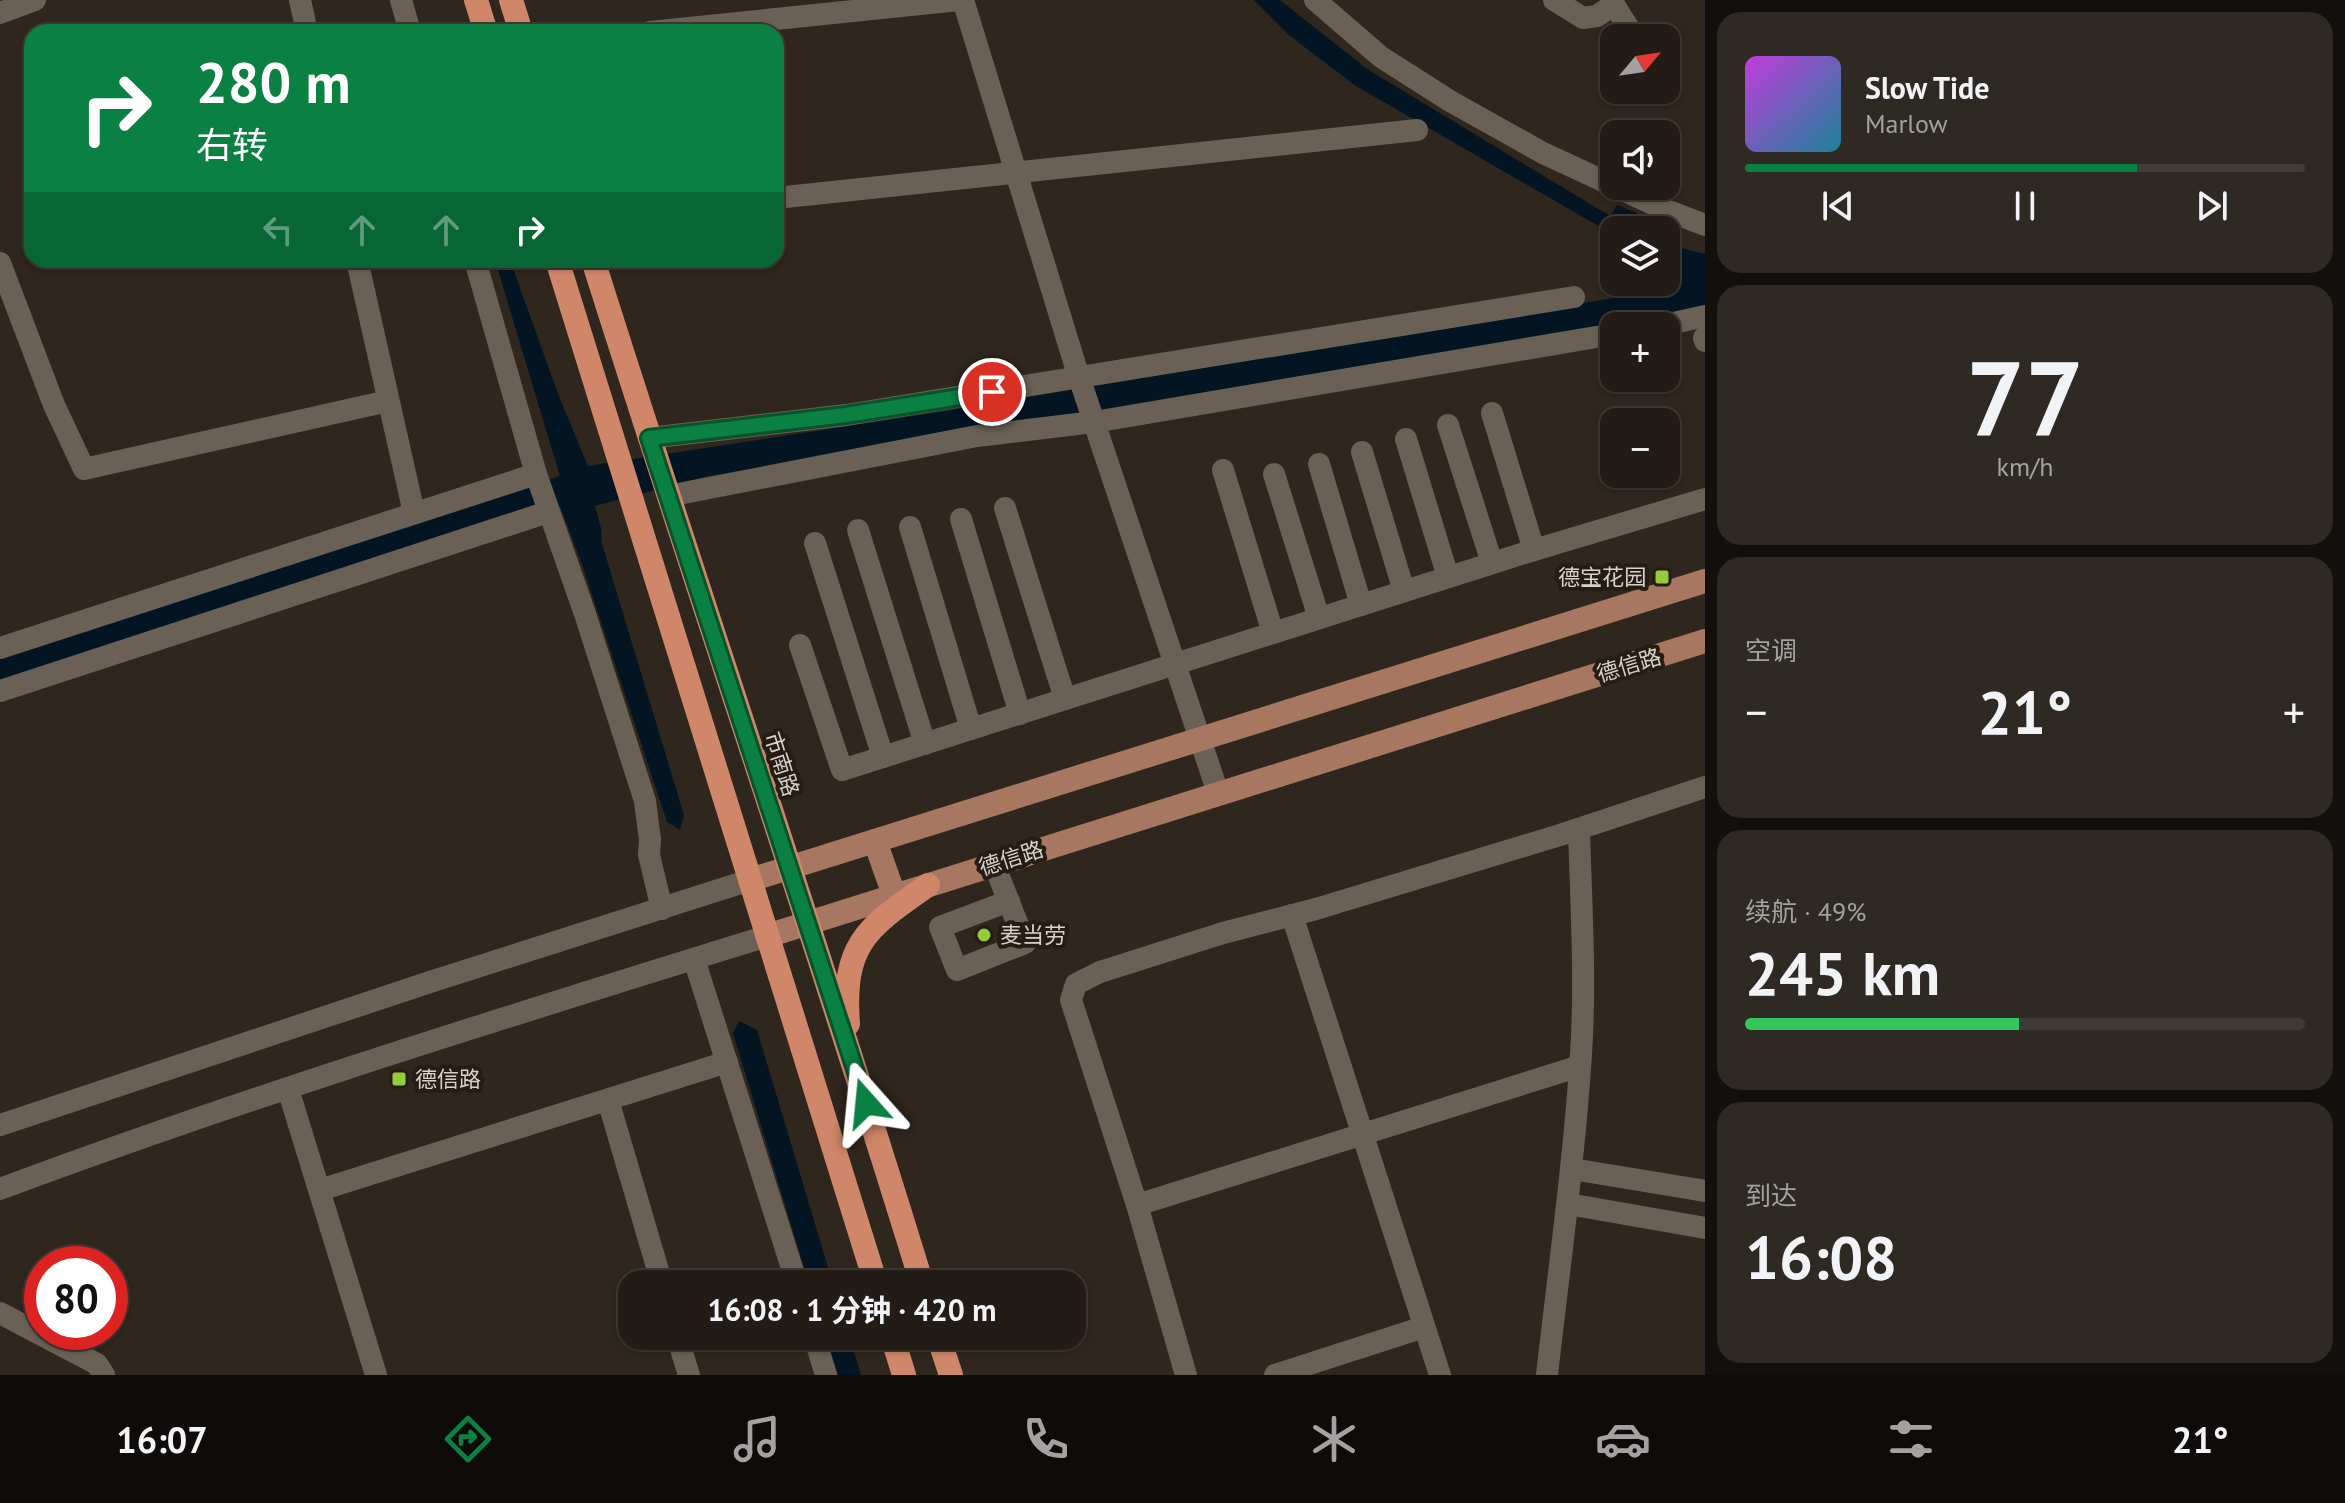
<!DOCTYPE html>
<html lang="zh">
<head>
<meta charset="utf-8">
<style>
	body { margin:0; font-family:"PT Sans","Noto Sans SC",sans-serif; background:#2f2923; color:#f1f3f6; height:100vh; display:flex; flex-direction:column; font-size:30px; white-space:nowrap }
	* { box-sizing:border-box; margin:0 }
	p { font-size:26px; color:#a3a1a1 }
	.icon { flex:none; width:44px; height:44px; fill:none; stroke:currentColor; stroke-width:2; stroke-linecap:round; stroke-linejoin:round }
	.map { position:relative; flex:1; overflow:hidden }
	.drawer { display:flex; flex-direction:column; gap:12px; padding:12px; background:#130f0c; width:640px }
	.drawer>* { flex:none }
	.banner { position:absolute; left:24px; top:24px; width:760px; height:244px; border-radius:24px; box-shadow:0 2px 6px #0004,0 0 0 2px #403a35; background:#0b8043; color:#fff; overflow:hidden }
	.needle { width:52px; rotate:61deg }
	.controls { position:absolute; left:1600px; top:24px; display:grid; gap:16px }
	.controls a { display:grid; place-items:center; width:80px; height:80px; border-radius:16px; background:#231c16; box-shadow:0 2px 6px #0004,0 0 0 2px #403a35; font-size:40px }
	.speed { position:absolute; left:24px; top:1246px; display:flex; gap:16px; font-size:40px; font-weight:700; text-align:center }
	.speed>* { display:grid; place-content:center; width:104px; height:104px; border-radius:50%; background:#231c16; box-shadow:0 2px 6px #0004,0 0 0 2px #403a35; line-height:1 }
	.speed .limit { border:12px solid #d22; background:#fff; color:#111 }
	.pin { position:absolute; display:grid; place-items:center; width:68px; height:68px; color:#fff; margin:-34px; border:4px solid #fff; border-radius:50%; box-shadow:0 2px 8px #0007 }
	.me { position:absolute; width:88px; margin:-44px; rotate:342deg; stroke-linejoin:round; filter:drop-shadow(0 0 6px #0008) }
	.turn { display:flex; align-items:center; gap:28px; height:168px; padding:0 40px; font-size:36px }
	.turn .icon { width:104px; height:104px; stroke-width:2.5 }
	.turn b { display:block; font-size:56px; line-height:68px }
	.lanes { display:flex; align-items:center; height:76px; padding:0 40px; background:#0003; justify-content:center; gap:40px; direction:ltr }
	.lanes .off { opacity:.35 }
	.big { font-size:60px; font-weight:700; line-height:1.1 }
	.drawer .card { flex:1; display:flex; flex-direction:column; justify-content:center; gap:12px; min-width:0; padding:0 28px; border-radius:24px; background:#2f2923 }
	.drawer .dial { align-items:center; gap:0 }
	.dial b { font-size:104px; line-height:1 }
	.song { display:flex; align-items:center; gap:24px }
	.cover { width:96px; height:96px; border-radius:12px; background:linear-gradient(135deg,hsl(290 70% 55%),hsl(190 70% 35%)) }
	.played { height:8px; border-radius:4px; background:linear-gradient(90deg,#0b8043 70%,#403a35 70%) }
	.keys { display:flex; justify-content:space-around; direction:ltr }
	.heat { display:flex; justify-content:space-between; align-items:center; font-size:44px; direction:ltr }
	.charge { height:12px; border-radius:6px; background:linear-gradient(90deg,#34c759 49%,#403a35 0) }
	.trip { position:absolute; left:618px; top:1270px; width:468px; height:80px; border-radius:24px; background:#231c16; box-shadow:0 2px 6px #0004,0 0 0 2px #403a35; font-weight:700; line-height:80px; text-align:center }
	.tabs { display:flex; height:128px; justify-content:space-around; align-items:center; background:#0e0b09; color:#a3a1a1 }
	.tabs .icon { width:56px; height:56px }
	.tabs .active { color:#0b8043 }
	.tabs b { font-size:36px; color:#f1f3f6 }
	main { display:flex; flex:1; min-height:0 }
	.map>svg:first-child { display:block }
	.water { fill:#031523 }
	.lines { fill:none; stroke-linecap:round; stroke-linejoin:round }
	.minor { stroke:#6a6056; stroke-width:22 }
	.major { stroke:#a77761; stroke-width:24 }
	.highway { stroke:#cf8669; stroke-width:24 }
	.route-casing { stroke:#07532c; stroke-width:20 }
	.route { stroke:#0b8043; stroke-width:14 }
	.poi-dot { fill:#94cc3b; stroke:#251d14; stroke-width:3 }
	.labels { text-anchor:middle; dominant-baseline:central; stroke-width:8; stroke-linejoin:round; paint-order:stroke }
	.poi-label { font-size:22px; fill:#d7d1cb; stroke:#251d14; text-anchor:start }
	.street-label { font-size:22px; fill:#d7d1cb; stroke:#251d14 }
</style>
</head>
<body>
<main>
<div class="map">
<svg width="1705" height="1375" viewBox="0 0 1705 1375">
	<rect width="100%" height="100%" fill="#2f261d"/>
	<g class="water">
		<polygon points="1254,0 1280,0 1367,69 1610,216 1617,205 1637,213 1631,228 1634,230 1614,230 1614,235 1356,86 1290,36"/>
		<polygon points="1666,244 1705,254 1705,306 1655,320 708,476 595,506 601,528 602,544 684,815 680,830 667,822 582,564 560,506 548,504 0,680 0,657 560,476 495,260 510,260 558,394 588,466 946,411 1649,292 1666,284 1672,275 1671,270 1666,267"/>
		<polygon points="739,1021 757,1030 833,1284 809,1284 733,1033"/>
		<polygon points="826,1336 849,1336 861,1375 838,1375"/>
	</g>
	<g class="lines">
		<g class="minor">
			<polyline points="300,0 307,32"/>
			<polyline points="401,0 410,32"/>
			<polyline points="963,0 1077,371 1218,793"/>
			<polyline points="1315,0 1381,57 1450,101 1543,153 1666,210 1705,225"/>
			<polyline points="1554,0 1583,18 1597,16 1614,4"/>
			<polyline points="1611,0 1635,38"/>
			<polyline points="0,13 35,0"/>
			<polyline points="650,32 959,0"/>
			<polyline points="776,198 1417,130"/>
			<polyline points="357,260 414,513"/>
			<polyline points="475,260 536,474 585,614 645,801 650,840 649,855 662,909"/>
			<polyline points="0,263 54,405 84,469 388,401"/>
			<polyline points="1660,326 1705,316"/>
			<polyline points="1704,338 1705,341"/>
			<polyline points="1492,413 1534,550"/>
			<polyline points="1448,425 1492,563"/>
			<polyline points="649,438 846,415 1574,297"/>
			<polyline points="1406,439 1448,577"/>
			<polyline points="1362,452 1404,591"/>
			<polyline points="1319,464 1361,605"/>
			<polyline points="1223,470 1273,633"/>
			<polyline points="1274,474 1319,618"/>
			<polyline points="668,496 977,436 1094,422 1614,334"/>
			<polyline points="1005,508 1065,699"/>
			<polyline points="961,519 1020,714"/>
			<polyline points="910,527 971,729"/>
			<polyline points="858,530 925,744"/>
			<polyline points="815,543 883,757"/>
			<polyline points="800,645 842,770 1534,550 1705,499"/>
			<polyline points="0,648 536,474"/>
			<polyline points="0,691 548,512"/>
			<polyline points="994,864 1025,943 957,970 940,927 1009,901"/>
			<polyline points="1292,915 1440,1375"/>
			<polyline points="694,959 797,1284"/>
			<polyline points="288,1089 376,1375"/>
			<polyline points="608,1100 662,1284"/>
			<polyline points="0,1125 430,982 750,880"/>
			<polyline points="1572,1169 1705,1191"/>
			<path d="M0,1189C252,1095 510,1016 767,936"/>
			<polyline points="320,1190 727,1062"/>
			<polyline points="1568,1204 1705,1228"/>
			<polyline points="1137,1205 1580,1066"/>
			<polyline points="0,1313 97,1364 104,1375"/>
			<polyline points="677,1336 689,1375"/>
			<polyline points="814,1336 826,1375"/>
			<polyline points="1186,1375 1137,1205 1071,1000 1076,984 1100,972 1223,933 1316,909 1560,835 1705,787"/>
			<polyline points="1275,1375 1424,1327"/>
			<path d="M1547,1375C1559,1268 1574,1162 1581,1054C1586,979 1581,904 1579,829"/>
		</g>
		<g class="major">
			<polyline points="875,841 894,895"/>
			<polyline points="750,880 1705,581"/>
			<polyline points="767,936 1705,641"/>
		</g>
		<g class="highway">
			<polyline points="476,0 486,32"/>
			<polyline points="511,0 521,32"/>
			<polyline points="557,260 876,1284"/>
			<path d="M593,260C701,602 817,941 922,1284"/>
			<path d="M848,1024C842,943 867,928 928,885"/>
			<polyline points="892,1336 904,1375"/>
			<polyline points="938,1336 951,1375"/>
		</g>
	</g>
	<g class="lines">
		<defs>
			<polyline id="route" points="866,1103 649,438 846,415 992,392"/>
		</defs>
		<use href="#route" class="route-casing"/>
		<use href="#route" class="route"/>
	</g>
	<g class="poi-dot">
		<rect x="1654" y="569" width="16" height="16" rx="4"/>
		<circle cx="984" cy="935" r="8"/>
		<rect x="391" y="1071" width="16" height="16" rx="4"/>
	</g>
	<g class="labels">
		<g class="poi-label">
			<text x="1646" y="577" text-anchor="end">德宝花园</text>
			<text x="1000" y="935">麦当劳</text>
			<text x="415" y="1079">德信路</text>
		</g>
		<g class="street-label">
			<text transform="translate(1629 665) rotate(-17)">德信路</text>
			<text transform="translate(782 764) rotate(72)">市南路</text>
			<text transform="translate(1011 858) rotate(-18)">德信路</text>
		</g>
	</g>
</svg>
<div class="controls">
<a><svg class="needle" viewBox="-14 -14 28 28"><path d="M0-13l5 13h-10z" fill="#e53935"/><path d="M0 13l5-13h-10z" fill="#a3a1a1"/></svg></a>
<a><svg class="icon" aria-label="sound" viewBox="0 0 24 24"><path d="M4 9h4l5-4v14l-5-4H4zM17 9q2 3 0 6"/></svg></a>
<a><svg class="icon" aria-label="layers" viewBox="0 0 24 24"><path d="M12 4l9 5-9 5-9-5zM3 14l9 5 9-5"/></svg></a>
<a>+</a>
<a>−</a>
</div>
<div class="speed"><div class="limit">80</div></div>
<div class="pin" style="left:992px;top:392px;background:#d93025"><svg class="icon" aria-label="arrive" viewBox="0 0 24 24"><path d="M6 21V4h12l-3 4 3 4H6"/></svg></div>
<svg class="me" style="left:866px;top:1103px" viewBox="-20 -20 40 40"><path d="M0-17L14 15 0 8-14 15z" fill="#0b8043" stroke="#fff" stroke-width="4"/></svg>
<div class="trip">16:08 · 1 分钟 · 420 m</div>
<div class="banner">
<div class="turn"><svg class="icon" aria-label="right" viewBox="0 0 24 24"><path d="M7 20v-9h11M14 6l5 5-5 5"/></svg><div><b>280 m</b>右转</div></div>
<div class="lanes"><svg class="icon off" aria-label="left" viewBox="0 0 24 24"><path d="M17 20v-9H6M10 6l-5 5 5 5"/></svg><svg class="icon off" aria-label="ahead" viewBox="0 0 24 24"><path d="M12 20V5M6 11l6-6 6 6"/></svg><svg class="icon off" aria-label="ahead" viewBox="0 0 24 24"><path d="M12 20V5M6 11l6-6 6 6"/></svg><svg class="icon" aria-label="right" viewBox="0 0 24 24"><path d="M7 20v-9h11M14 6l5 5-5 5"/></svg></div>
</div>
</div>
<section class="drawer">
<div class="card">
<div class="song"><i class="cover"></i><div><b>Slow Tide</b><p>Marlow</p></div></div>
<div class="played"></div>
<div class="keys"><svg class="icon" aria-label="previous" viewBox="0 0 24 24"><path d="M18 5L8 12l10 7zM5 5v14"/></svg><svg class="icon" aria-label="pause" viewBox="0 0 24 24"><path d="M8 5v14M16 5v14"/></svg><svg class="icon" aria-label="next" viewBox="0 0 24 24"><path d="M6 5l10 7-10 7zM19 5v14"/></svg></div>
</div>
<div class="card dial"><b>77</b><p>km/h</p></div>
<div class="card"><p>空调</p>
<div class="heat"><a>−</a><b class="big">21°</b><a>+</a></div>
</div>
<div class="card"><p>续航 · 49%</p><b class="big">245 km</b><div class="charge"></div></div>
<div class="card"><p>到达</p><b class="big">16:08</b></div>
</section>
</main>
<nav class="tabs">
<b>16:07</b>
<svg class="icon active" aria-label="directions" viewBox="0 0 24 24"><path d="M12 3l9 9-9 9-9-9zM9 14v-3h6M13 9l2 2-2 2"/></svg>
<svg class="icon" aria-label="music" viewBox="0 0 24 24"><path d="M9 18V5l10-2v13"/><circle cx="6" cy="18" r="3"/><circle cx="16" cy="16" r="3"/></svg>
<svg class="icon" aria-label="phone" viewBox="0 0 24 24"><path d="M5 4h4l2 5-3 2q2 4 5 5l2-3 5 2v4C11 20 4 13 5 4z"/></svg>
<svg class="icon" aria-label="climate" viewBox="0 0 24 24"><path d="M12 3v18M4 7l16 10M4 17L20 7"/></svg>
<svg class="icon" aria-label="car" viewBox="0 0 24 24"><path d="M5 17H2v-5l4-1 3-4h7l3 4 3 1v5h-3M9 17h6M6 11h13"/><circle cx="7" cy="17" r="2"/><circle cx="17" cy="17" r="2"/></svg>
<svg class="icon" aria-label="filters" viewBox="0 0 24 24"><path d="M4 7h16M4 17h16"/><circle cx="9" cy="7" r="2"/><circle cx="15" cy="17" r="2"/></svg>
<b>21°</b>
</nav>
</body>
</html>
